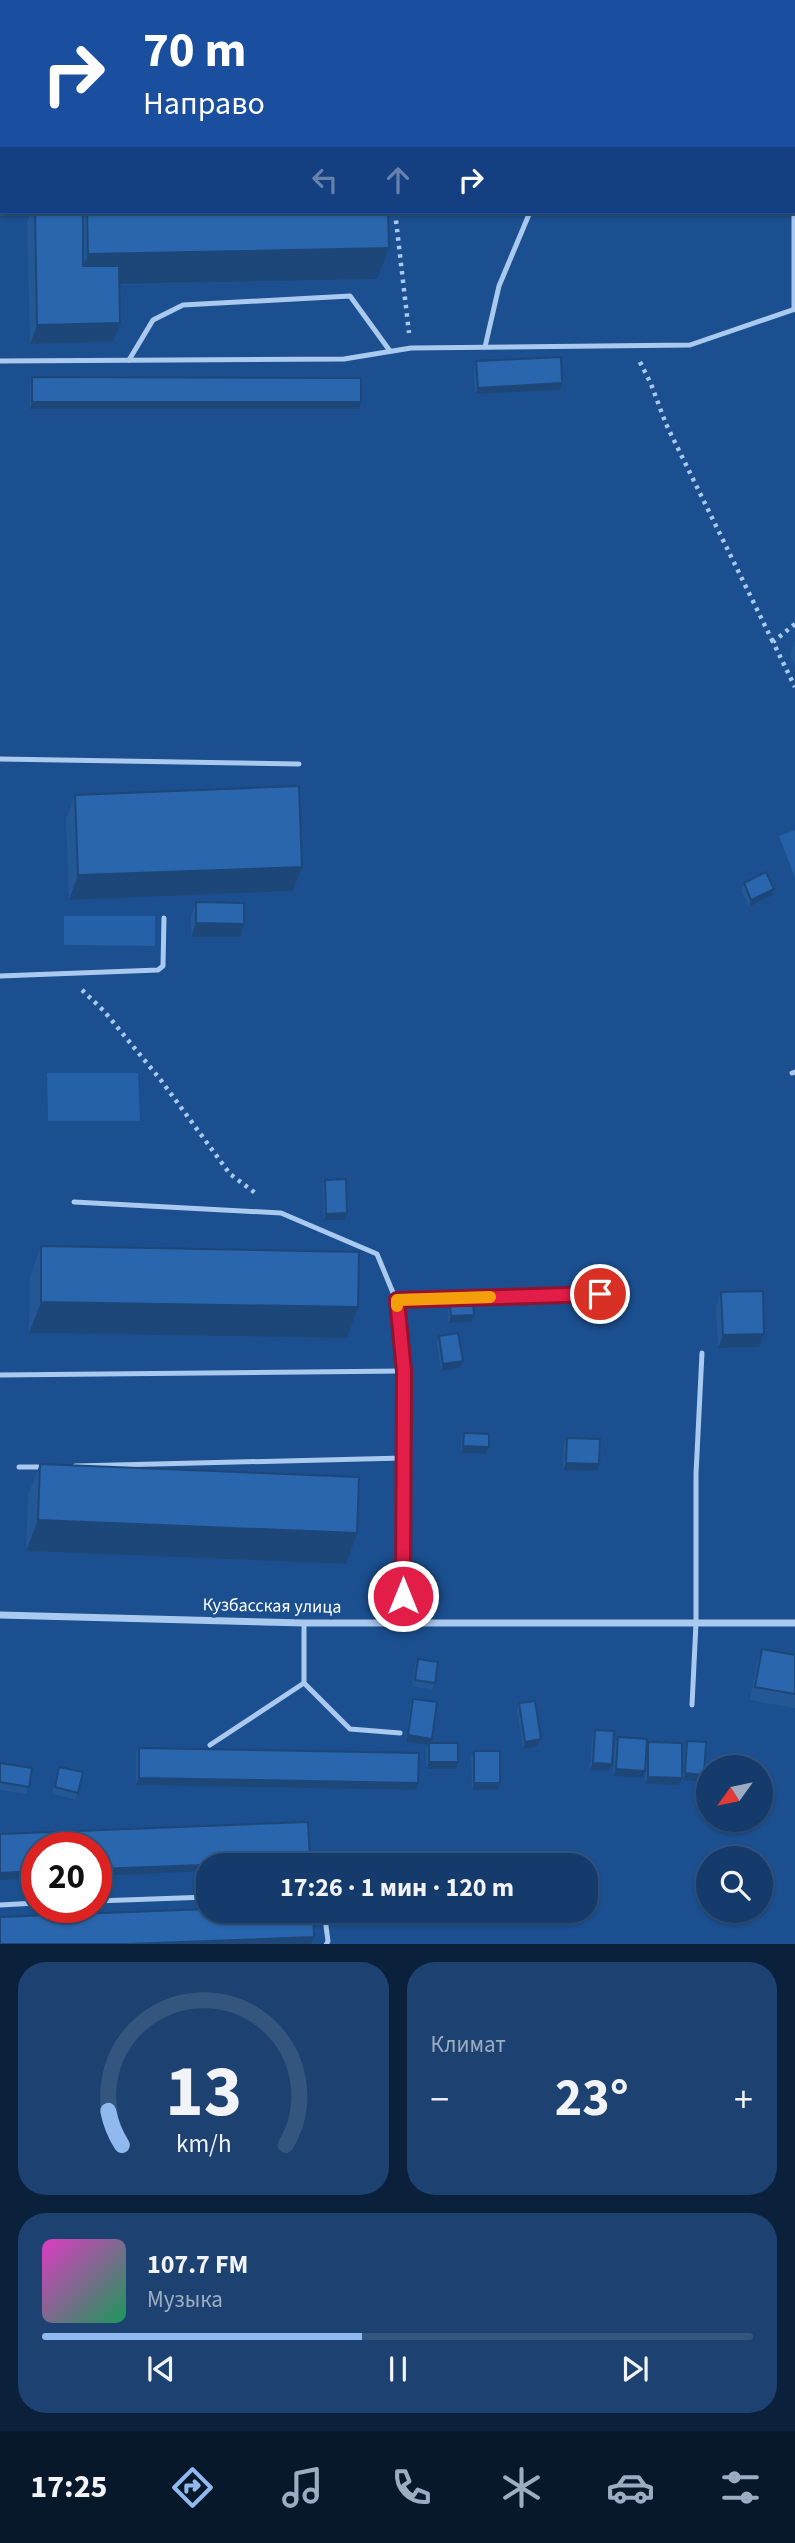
<!DOCTYPE html>
<html lang="ru">
<head>
<meta charset="utf-8">
<style>
	body { margin:0; font-family:"Source Sans 3",sans-serif; background:#1d4271; color:#f1f3f6; height:100vh; display:flex; flex-direction:column; font-size:26px; white-space:nowrap }
	* { box-sizing:border-box; margin:0 }
	p { font-size:23px; color:#9dadc1 }
	.icon { flex:none; width:38px; height:38px; fill:none; stroke:currentColor; stroke-width:2; stroke-linecap:round; stroke-linejoin:round }
	.map { position:relative; height:1944px; overflow:hidden }
	.drawer { display:flex; flex-direction:column; gap:18px; padding:18px; background:#0b203b; flex:1 }
	.drawer>* { flex:none }
	.top-card { position:absolute; left:0px; top:0px; width:796px; height:214px; box-shadow:0 2px 5px #0004,0 0 0 2px #33557e; background:#1a4fa0; color:#fff; overflow:hidden }
	.needle { width:46px; rotate:237deg }
	.fabs { position:absolute; left:696px; top:1755px; display:grid; gap:14px }
	.fabs a { display:grid; place-items:center; width:77px; height:77px; border-radius:50%; background:#143b6b; box-shadow:0 2px 5px #0004,0 0 0 2px #33557e; font-size:35px }
	.speed { position:absolute; left:21px; top:1832px; display:flex; gap:14px; font-size:35px; font-weight:700; text-align:center }
	.speed>* { display:grid; place-content:center; width:91px; height:91px; border-radius:50%; background:#143b6b; box-shadow:0 2px 5px #0004,0 0 0 2px #33557e; line-height:1 }
	.speed .limit { border:10px solid #d22; background:#fff; color:#111 }
	.pin { position:absolute; display:grid; place-items:center; width:60px; height:60px; color:#fff; margin:-30px; border:4px solid #fff; border-radius:50%; box-shadow:0 2px 7px #0007 }
	.me { position:absolute; width:77px; margin:-38px; rotate:0deg; stroke-linejoin:round; filter:drop-shadow(0 0 5px #0008) }
	.turn { display:flex; align-items:center; gap:24px; height:147px; padding:0 28px; font-size:32px }
	.turn .icon { width:91px; height:91px; stroke-width:2.5 }
	.turn b { display:block; font-size:49px; line-height:60px }
	.lanes { display:flex; align-items:center; height:66px; padding:0 28px; background:#0003; justify-content:center; gap:35px; direction:ltr }
	.lanes .off { opacity:.35 }
	.big { font-size:52px; font-weight:700; line-height:1.1 }
	.drawer .tile { flex:1; display:flex; flex-direction:column; justify-content:center; gap:10px; min-width:0; padding:0 24px; border-radius:28px; background:#1d4271 }
	.drawer .dial { align-items:center; gap:0 }
	.dial svg { height:182px; overflow:visible; fill:none; stroke:#33557e; stroke-width:7; stroke-linecap:round; text-anchor:middle }
	.dial text { fill:#f1f3f6; stroke:none }
	.song { display:flex; align-items:center; gap:21px }
	.cover { width:84px; height:84px; border-radius:10px; background:linear-gradient(135deg,hsl(310 70% 55%),hsl(150 70% 35%)) }
	.played { height:7px; border-radius:4px; background:linear-gradient(90deg,#90b9f0 45%,#33557e 45%) }
	.keys { display:flex; justify-content:space-around; direction:ltr }
	.heat { display:flex; justify-content:space-between; align-items:center; font-size:38px; direction:ltr }
	.drawer .tiles { flex:1; display:grid; gap:18px; grid-template-columns:1fr 1fr }
	.tile:last-child { grid-column:span 2 }
	.trip { position:absolute; left:196px; top:1853px; width:402px; height:70px; border-radius:28px; background:#143b6b; box-shadow:0 2px 5px #0004,0 0 0 2px #33557e; font-weight:700; line-height:70px; text-align:center }
	.menu { display:flex; height:112px; justify-content:space-around; align-items:center; background:#08182b; color:#9dadc1 }
	.menu .icon { width:49px; height:49px }
	.menu .on { color:#90b9f0 }
	.menu b { font-size:32px; color:#f1f3f6 }
	.map>svg:first-child { display:block }
	.green { fill:#2461a8 }
	.lines { fill:none; stroke-linecap:round; stroke-linejoin:round }
	.path { stroke:#a9c9ee; stroke-width:4.5; stroke-dasharray:3.5 5; stroke-linecap:butt }
	.service { stroke:#a9c9ee; stroke-width:5 }
	.minor { stroke:#a9c9ee; stroke-width:7 }
	.wall { fill:#245895 }
	.shaded-wall { fill:#1d4779 }
	.building { fill:#2a66ad; stroke:#1d4779; stroke-width:2 }
	.route-casing { stroke:#92132f; stroke-width:18 }
	.route { stroke:#e11d48; stroke-width:12 }
	.slow { stroke:#f59e0b; stroke-width:12 }
	.labels { text-anchor:middle; dominant-baseline:central; stroke-width:7; stroke-linejoin:round; paint-order:stroke }
	.street-label { font-size:18px; fill:#fff; stroke:#1b4f8f }
</style>
</head>
<body>
<div class="map">
<svg width="795" height="1945" viewBox="0 0 795 1945">
	<rect width="100%" height="100%" fill="#1b4f8f"/>
	<g class="green">
		<polygon points="795,830 795,878 779,836"/>
		<polygon points="64,916 155,916 155,946 64,945"/>
		<polygon points="47,1073 138,1073 140,1121 48,1121"/>
	</g>
	<g class="lines">
		<g class="path">
			<polyline points="127,2 129,0"/>
			<polyline points="395,212 409,333"/>
			<polyline points="640,362 651,384 666,424 773,642"/>
			<polyline points="795,624 773,642 795,687"/>
			<polyline points="82,990 104,1011 160,1079 230,1174 258,1195"/>
		</g>
		<g class="service">
			<polyline points="792,0 792,2"/>
			<polyline points="611,2 611,0"/>
			<polyline points="0,103 2,103"/>
			<polyline points="794,212 794,309"/>
			<polyline points="485,347 499,286 530,212"/>
			<polyline points="129,360 153,320 183,305 350,296 390,351"/>
			<polyline points="0,361 344,359 411,348 690,345 795,309"/>
			<polyline points="0,759 299,764"/>
			<polyline points="0,976 158,970 163,966 164,918"/>
			<polyline points="792,1073 795,1072"/>
			<polyline points="74,1202 281,1213 377,1254 396,1300 404,1371 403,1623"/>
			<polyline points="396,1300 600,1294"/>
			<polyline points="0,1375 404,1371"/>
			<polyline points="75,1466 403,1458"/>
			<polyline points="19,1467 44,1467"/>
			<polyline points="304,1623 304,1683 350,1729 400,1733"/>
			<polyline points="692,1705 696,1623 696,1474 702,1353"/>
			<polyline points="210,1745 304,1683"/>
			<polyline points="96,1901 208,1897"/>
			<polyline points="0,1905 37,1903"/>
			<polyline points="324,1911 328,1941 326,1945"/>
		</g>
		<polyline class="minor" points="0,1615 304,1623 795,1623"/>
	</g>
	<g class="wall">
		<polygon points="31,212 388,212 377,279 119,285 113,342 30,344 27,222"/>
		<polygon points="476,361 562,383 560,390 475,394 474,368"/>
		<polygon points="32,377 361,402 359,409 30,409 30,384"/>
		<polygon points="795,640 795,666 790,655"/>
		<polygon points="75,795 302,867 293,891 69,900 66,819"/>
		<polygon points="744,883 774,889 771,896 749,907 741,890"/>
		<polygon points="196,902 240,937 191,937 191,916"/>
		<polygon points="325,1180 347,1213 345,1220 324,1220 322,1186"/>
		<polygon points="41,1246 347,1338 29,1333 30,1277"/>
		<polygon points="721,1292 764,1334 759,1347 718,1348 716,1306"/>
		<polygon points="450,1304 474,1315 471,1322 448,1323 448,1311"/>
		<polygon points="439,1336 463,1361 460,1368 441,1371 437,1343"/>
		<polygon points="464,1433 486,1454 461,1453 461,1439"/>
		<polygon points="567,1438 597,1471 563,1470 564,1445"/>
		<polygon points="40,1464 346,1564 26,1551 28,1495"/>
		<polygon points="762,1649 795,1655 795,1708 750,1700 757,1663"/>
		<polygon points="418,1659 435,1683 432,1690 412,1686 415,1666"/>
		<polygon points="413,1699 430,1743 458,1762 456,1769 426,1769 426,1750 428,1745 406,1742 410,1706"/>
		<polygon points="519,1703 538,1746 523,1749 517,1710"/>
		<polygon points="595,1730 612,1764 609,1771 590,1770 592,1737"/>
		<polygon points="618,1737 647,1746 648,1742 679,1785 645,1784 646,1765 643,1778 613,1776 615,1744"/>
		<polygon points="687,1741 701,1782 683,1780 685,1747"/>
		<polygon points="139,1748 418,1783 416,1790 136,1785 136,1754"/>
		<polygon points="474,1751 500,1783 498,1790 472,1790 471,1758"/>
		<polygon points="0,1763 29,1787 26,1794 0,1790"/>
		<polygon points="59,1767 78,1793 75,1799 52,1794"/>
	</g>
	<g class="shaded-wall">
		<polygon points="389,248 377,279 76,285 88,254"/>
		<polygon points="120,323 113,342 30,344 37,325"/>
		<polygon points="562,383 560,390 475,394 478,388"/>
		<polygon points="32,402 361,402 359,409 30,409"/>
		<polygon points="302,867 293,891 69,900 78,875"/>
		<polygon points="774,889 771,896 749,907 751,900"/>
		<polygon points="196,923 244,924 240,937 191,937"/>
		<polygon points="347,1213 345,1220 324,1220 326,1214"/>
		<polygon points="41,1302 358,1307 347,1338 29,1333"/>
		<polygon points="474,1315 471,1322 448,1323 451,1316"/>
		<polygon points="764,1334 759,1347 718,1348 723,1335"/>
		<polygon points="463,1361 460,1368 441,1371 443,1364"/>
		<polygon points="463,1446 489,1447 486,1454 461,1453"/>
		<polygon points="566,1463 599,1464 597,1471 563,1470"/>
		<polygon points="38,1520 357,1533 346,1564 26,1551"/>
		<polygon points="408,1735 432,1739 429,1745 406,1742"/>
		<polygon points="541,1739 538,1746 523,1749 525,1742"/>
		<polygon points="429,1762 458,1762 456,1769 426,1769"/>
		<polygon points="593,1763 612,1764 609,1771 590,1770"/>
		<polygon points="616,1769 645,1771 643,1778 613,1776"/>
		<polygon points="685,1773 704,1775 701,1782 683,1780"/>
		<polygon points="648,1777 682,1778 679,1785 645,1784"/>
		<polygon points="139,1778 418,1783 416,1790 136,1785"/>
		<polygon points="474,1783 500,1783 498,1790 472,1790"/>
		<polygon points="310,1861 308,1866 208,1866 208,1871 96,1876 96,1869"/>
		<polygon points="37,1871 37,1878 0,1880 0,1873"/>
		<polygon points="314,1937 311,1944 128,1944"/>
	</g>
	<g class="building">
		<polygon points="35,212 83,212 83,266 119,266 120,323 37,325"/>
		<polygon points="87,212 388,212 389,248 88,254"/>
		<polygon points="561,357 562,383 478,388 476,361"/>
		<polygon points="32,377 361,378 361,402 32,402"/>
		<polygon points="299,786 302,867 78,875 75,795"/>
		<polygon points="766,872 774,889 751,900 744,883"/>
		<polygon points="196,902 244,903 244,924 196,923"/>
		<polygon points="346,1179 347,1213 326,1214 325,1180"/>
		<polygon points="41,1246 359,1252 358,1307 41,1302"/>
		<polygon points="763,1291 764,1334 723,1335 721,1292"/>
		<polygon points="473,1303 474,1315 451,1316 450,1304"/>
		<polygon points="458,1333 463,1361 443,1364 439,1336"/>
		<polygon points="464,1433 489,1434 489,1447 463,1446"/>
		<polygon points="567,1438 600,1439 599,1464 566,1463"/>
		<polygon points="40,1464 359,1477 357,1533 38,1520"/>
		<polygon points="762,1649 795,1655 795,1694 755,1687"/>
		<polygon points="418,1659 438,1662 435,1683 415,1680"/>
		<polygon points="413,1699 437,1702 432,1739 408,1735"/>
		<polygon points="535,1701 541,1739 525,1742 519,1703"/>
		<polygon points="595,1730 614,1731 612,1764 593,1763"/>
		<polygon points="618,1737 647,1739 645,1771 616,1769"/>
		<polygon points="687,1741 706,1742 704,1775 685,1773"/>
		<polygon points="648,1742 682,1743 682,1778 648,1777"/>
		<rect x="429" y="1743" width="29" height="19"/>
		<polygon points="139,1748 419,1753 418,1783 139,1778"/>
		<rect x="474" y="1751" width="26" height="32"/>
		<polygon points="0,1763 32,1768 29,1787 0,1782"/>
		<polygon points="59,1767 83,1772 78,1793 55,1787"/>
		<polygon points="308,1822 310,1861 96,1869 96,1848 37,1848 37,1871 0,1873 0,1834"/>
		<polygon points="208,1909 208,1911 313,1911 314,1937 128,1944 0,1944 0,1917"/>
	</g>
	<g class="lines">
		<defs>
			<polyline id="route" points="403,1596 404,1371 397,1300 600,1294"/>
		</defs>
		<use href="#route" class="route-casing"/>
		<use href="#route" class="route"/>
		<polyline class="slow" points="397,1306 397,1300 490,1297"/>
	</g>
	<g class="labels">
		<g class="street-label">
			<text transform="translate(272 1606) rotate(1)">Кузбасская улица</text>
		</g>
	</g>
</svg>
<div class="fabs">
<a><svg class="needle" viewBox="-14 -14 28 28"><path d="M0-13l5 13h-10z" fill="#e53935"/><path d="M0 13l5-13h-10z" fill="#9dadc1"/></svg></a>
<a><svg class="icon" aria-label="search" viewBox="0 0 24 24"><circle cx="10" cy="10" r="6"/><path d="M15 15l6 6"/></svg></a>
</div>
<div class="speed"><div class="limit">20</div></div>
<div class="pin" style="left:600px;top:1294px;background:#d93025"><svg class="icon" aria-label="arrive" viewBox="0 0 24 24"><path d="M6 21V4h12l-3 4 3 4H6"/></svg></div>
<svg class="me" style="left:403px;top:1596px" viewBox="-20 -20 40 40"><circle r="17" fill="#e11d48" stroke="#fff" stroke-width="3"/><path d="M0-11L8 9 0 5-8 9z" fill="#fff"/></svg>
<div class="trip">17:26 · 1 мин · 120 m</div>
<div class="top-card">
<div class="turn"><svg class="icon" aria-label="right" viewBox="0 0 24 24"><path d="M7 20v-9h11M14 6l5 5-5 5"/></svg><div><b>70 m</b>Направо</div></div>
<div class="lanes"><svg class="icon off" aria-label="left" viewBox="0 0 24 24"><path d="M17 20v-9H6M10 6l-5 5 5 5"/></svg><svg class="icon off" aria-label="ahead" viewBox="0 0 24 24"><path d="M12 20V5M6 11l6-6 6 6"/></svg><svg class="icon" aria-label="right" viewBox="0 0 24 24"><path d="M7 20v-9h11M14 6l5 5-5 5"/></svg></div>
</div>
</div>
<section class="drawer">
<div class="tiles">
<div class="tile dial"><svg viewBox="0 0 100 80">
<path d="M14 69A42 42 0 1 1 86 69"/>
<path d="M14 69A42 42 0 0 1 8 54" stroke="#90b9f0"/>
<text x="50" y="56" font-size="32" font-weight="700">13</text>
<text x="50" y="72" font-size="11">km/h</text>
</svg></div>
<div class="tile"><p>Климат</p>
<div class="heat"><a>−</a><b class="big">23°</b><a>+</a></div>
</div>
<div class="tile">
<div class="song"><i class="cover"></i><div><b>107.7 FM</b><p>Музыка</p></div></div>
<div class="played"></div>
<div class="keys"><svg class="icon" aria-label="previous" viewBox="0 0 24 24"><path d="M18 5L8 12l10 7zM5 5v14"/></svg><svg class="icon" aria-label="pause" viewBox="0 0 24 24"><path d="M8 5v14M16 5v14"/></svg><svg class="icon" aria-label="next" viewBox="0 0 24 24"><path d="M6 5l10 7-10 7zM19 5v14"/></svg></div>
</div>
</div>
</section>
<nav class="menu">
<b>17:25</b>
<svg class="icon on" aria-label="directions" viewBox="0 0 24 24"><path d="M12 3l9 9-9 9-9-9zM9 14v-3h6M13 9l2 2-2 2"/></svg>
<svg class="icon" aria-label="music" viewBox="0 0 24 24"><path d="M9 18V5l10-2v13"/><circle cx="6" cy="18" r="3"/><circle cx="16" cy="16" r="3"/></svg>
<svg class="icon" aria-label="phone" viewBox="0 0 24 24"><path d="M5 4h4l2 5-3 2q2 4 5 5l2-3 5 2v4C11 20 4 13 5 4z"/></svg>
<svg class="icon" aria-label="climate" viewBox="0 0 24 24"><path d="M12 3v18M4 7l16 10M4 17L20 7"/></svg>
<svg class="icon" aria-label="car" viewBox="0 0 24 24"><path d="M5 17H2v-5l4-1 3-4h7l3 4 3 1v5h-3M9 17h6M6 11h13"/><circle cx="7" cy="17" r="2"/><circle cx="17" cy="17" r="2"/></svg>
<svg class="icon" aria-label="filters" viewBox="0 0 24 24"><path d="M4 7h16M4 17h16"/><circle cx="9" cy="7" r="2"/><circle cx="15" cy="17" r="2"/></svg>
</nav>
</body>
</html>
